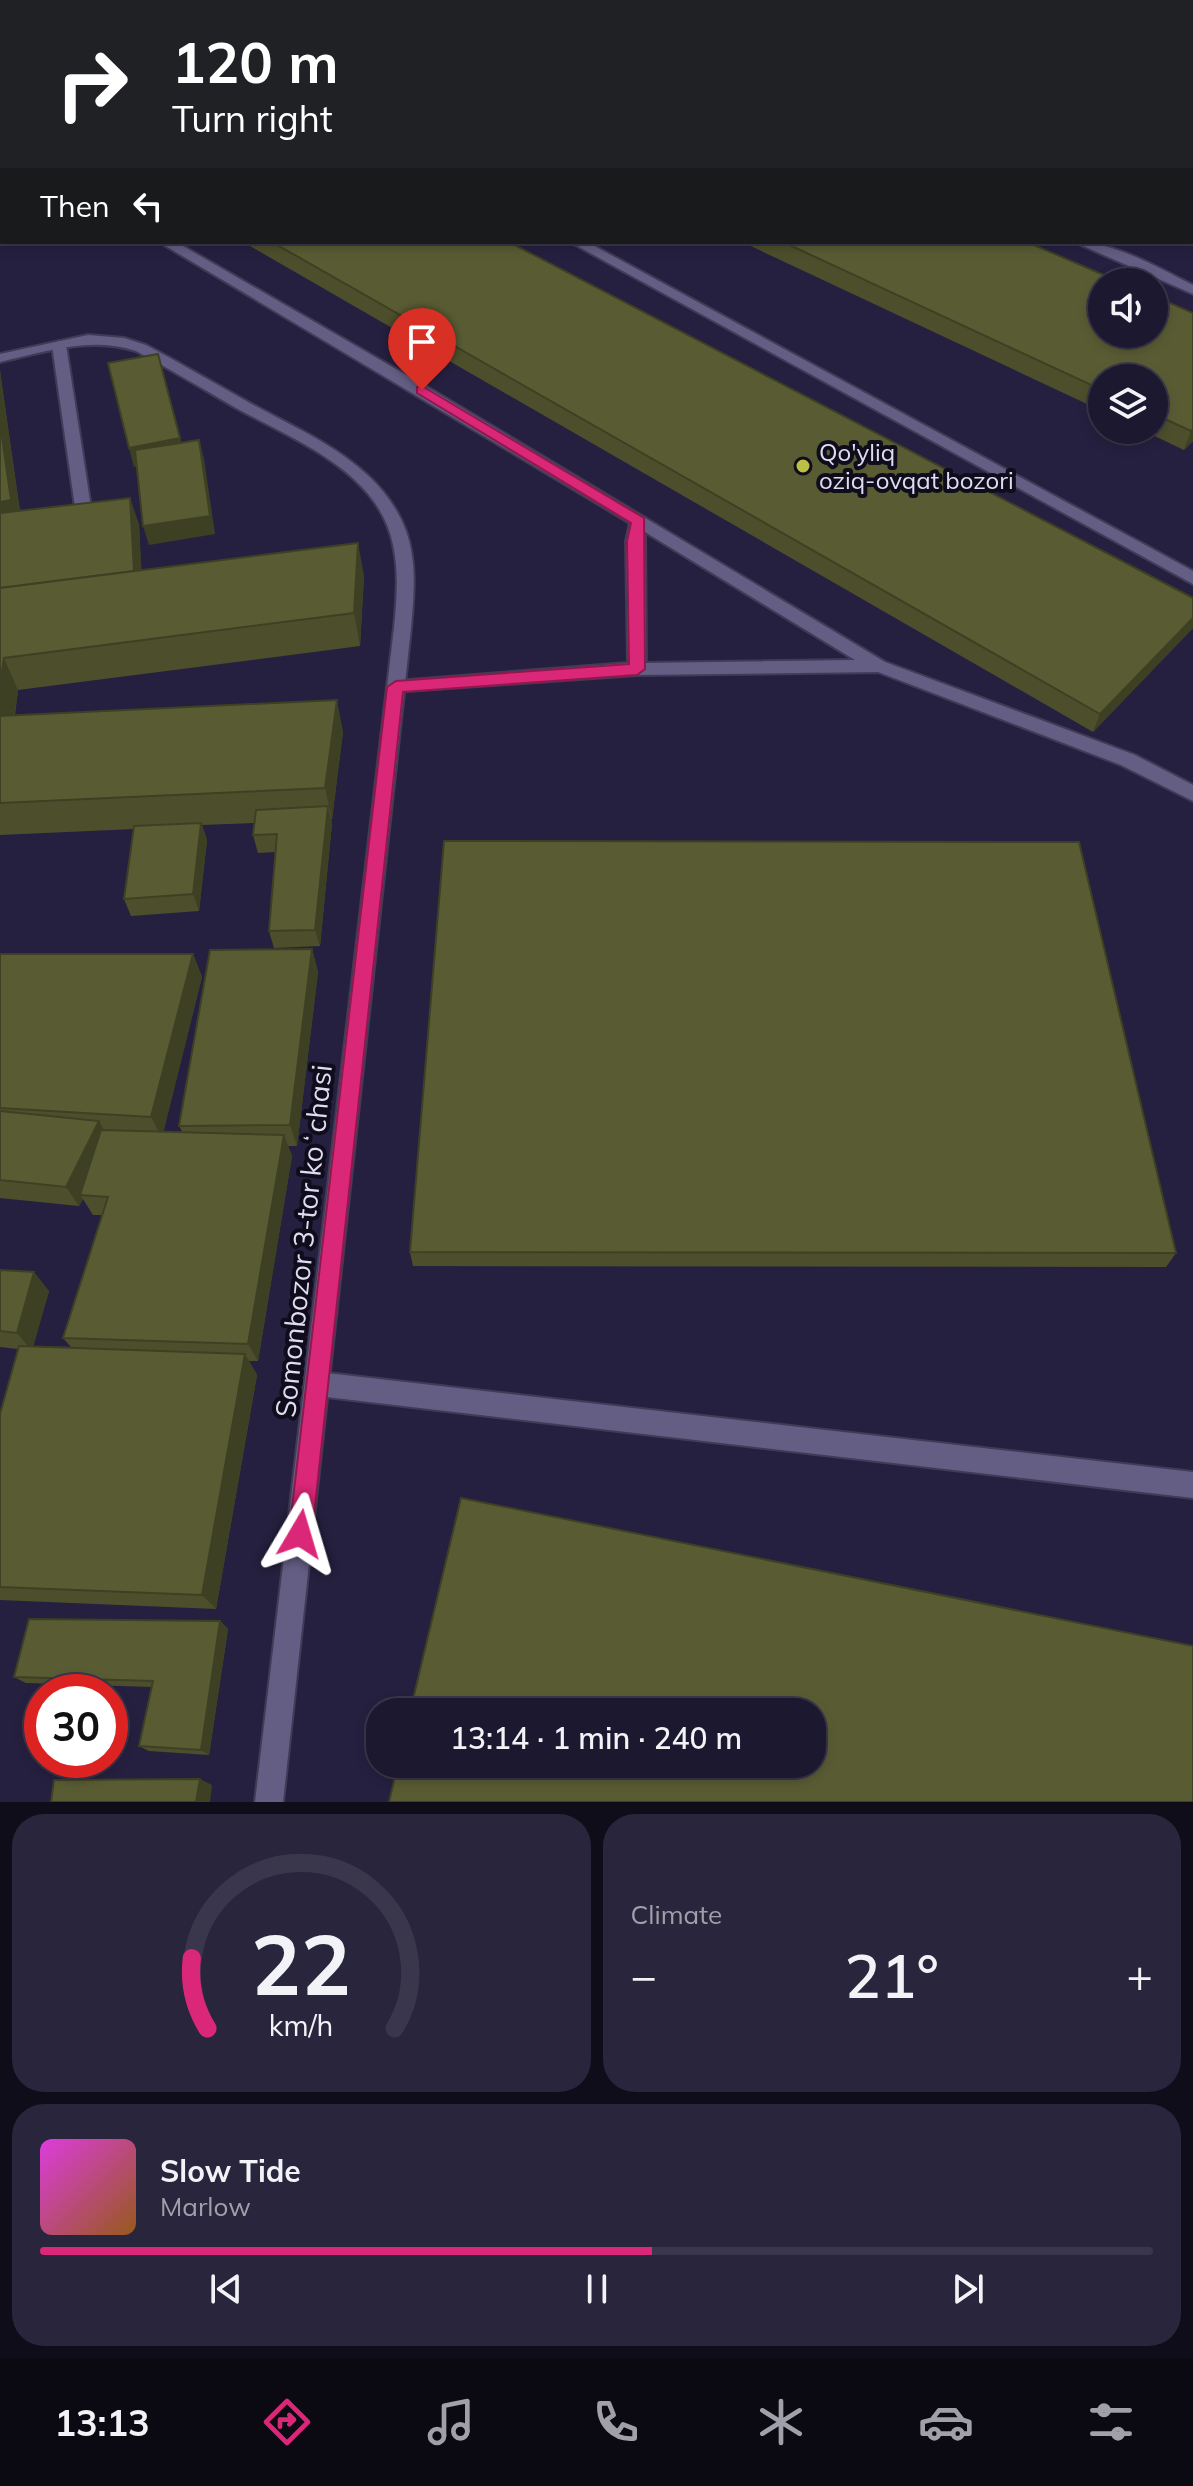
<!DOCTYPE html>
<html lang="en">
<head>
<meta charset="utf-8">
<style>
	body { margin:0; font-family:Mulish,sans-serif; background:#29253c; color:#f1f3f6; height:100vh; display:flex; flex-direction:column; font-size:30px; white-space:nowrap }
	* { box-sizing:border-box; margin:0 }
	p { font-size:26px; color:#a0a0ab }
	.icon { flex:none; width:44px; height:44px; fill:none; stroke:currentColor; stroke-width:2; stroke-linecap:round; stroke-linejoin:round }
	.map { position:relative; height:1802px; overflow:hidden }
	.side { display:flex; flex-direction:column; gap:12px; padding:12px; background:#0f0d1a; flex:1 }
	.side>* { flex:none }
	.guide { position:absolute; left:0px; top:0px; width:1194px; height:244px; box-shadow:0 4px 12px #0003,0 0 0 2px #3a374c; background:#202124; color:#fff; overflow:hidden }
	.buttons { position:absolute; left:1088px; top:268px; display:grid; gap:16px }
	.buttons a { display:grid; place-items:center; width:80px; height:80px; border-radius:50%; background:#1c1830; box-shadow:0 4px 12px #0003,0 0 0 2px #3a374c; font-size:40px }
	.speed { position:absolute; left:24px; top:1674px; display:flex; gap:16px; font-size:40px; font-weight:700; text-align:center }
	.speed>* { display:grid; place-content:center; width:104px; height:104px; border-radius:50%; background:#1c1830; box-shadow:0 4px 12px #0003,0 0 0 2px #3a374c; line-height:1 }
	.speed .limit { border:12px solid #d22; background:#fff; color:#111 }
	.pin { position:absolute; display:grid; place-items:center; width:68px; height:68px; color:#fff; margin:-82px -34px; border-radius:50% 50% 50% 0; rotate:-45deg; box-shadow:0 0 8px #0007 }
	.pin .icon { rotate:45deg }
	.me { position:absolute; width:88px; margin:-44px; rotate:7deg; stroke-linejoin:round; filter:drop-shadow(0 0 6px #0008) }
	.turn { display:flex; align-items:center; gap:28px; height:168px; padding:0 40px; font-size:36px }
	.turn .icon { width:104px; height:104px; stroke-width:2.5 }
	.turn b { display:block; font-size:56px; line-height:68px }
	.then { display:flex; align-items:center; height:76px; padding:0 40px; background:#0003; gap:16px; font-size:30px }
	.big { font-size:60px; font-weight:600; line-height:1.1 }
	.side .widget { flex:1; display:flex; flex-direction:column; justify-content:center; gap:12px; min-width:0; padding:0 28px; border-radius:32px; background:#29253c }
	.side .dial { align-items:center; gap:0 }
	.dial svg { height:208px; overflow:visible; fill:none; stroke:#3a374c; stroke-width:7; stroke-linecap:round; text-anchor:middle }
	.dial text { fill:#f1f3f6; stroke:none }
	.song { display:flex; align-items:center; gap:24px }
	.cover { width:96px; height:96px; border-radius:12px; background:linear-gradient(135deg,hsl(300 70% 55%),hsl(30 70% 35%)) }
	.played { height:8px; border-radius:4px; background:linear-gradient(90deg,#db2777 55%,#3a374c 55%) }
	.keys { display:flex; justify-content:space-around; direction:ltr }
	.heat { display:flex; justify-content:space-between; align-items:center; font-size:44px; direction:ltr }
	.side .tiles { flex:1; display:grid; gap:12px; grid-template-columns:1fr 1fr }
	.widget:last-child { grid-column:span 2 }
	.trip { position:absolute; left:366px; top:1698px; width:460px; height:80px; border-radius:32px; background:#1c1830; box-shadow:0 4px 12px #0003,0 0 0 2px #3a374c; font-weight:600; line-height:80px; text-align:center }
	.dock { display:flex; height:128px; justify-content:space-around; align-items:center; background:#0b0a13; color:#a0a0ab }
	.dock .icon { width:56px; height:56px }
	.dock .current { color:#db2777 }
	.dock b { font-size:36px; color:#f1f3f6 }
	.map>svg:first-child { display:block }
	.lines { fill:none; stroke-linecap:round; stroke-linejoin:round }
	.service-casing { stroke:#423b57; stroke-width:4 }
	.minor-casing { stroke:#423b57; stroke-width:4 }
	.service { fill:#645e84; fill-rule:evenodd }
	.minor { fill:#645e84; fill-rule:evenodd }
	.wall { fill:#4d4f2c }
	.shaded-wall { fill:#3e4024 }
	.building { fill:#595c33; stroke:#3e4024; stroke-width:2 }
	.route { fill:#db2777; stroke:#8e194d; stroke-width:2 }
	.poi-dot { fill:#bbc045; stroke:#0f0c1b; stroke-width:3 }
	.labels { text-anchor:middle; dominant-baseline:central; stroke-width:8; stroke-linejoin:round; paint-order:stroke }
	.far-poi-label { font-size:24px; fill:#dfdcf2; stroke:#0f0c1b; text-anchor:start }
	.street-label { font-size:28px; fill:#dfdcf2; stroke:#0f0c1b }
</style>
</head>
<body>
<div class="map">
<svg width="1193" height="1802" viewBox="0 0 1193 1802">
	<rect width="100%" height="100%" fill="#262040"/>
	<g class="lines">
		<defs>
			<g id="service">
				<polygon points="115,0 130,0 132,2 117,2"/>
				<polygon points="140,0 155,0 138,2"/>
				<polygon points="470,0 484,0 486,2 472,2"/>
				<polygon points="622,0 637,0 639,2 624,2"/>
				<polygon points="875,0 895,0 897,2 877,2"/>
				<polygon points="1028,0 1040,0 1027,2"/>
				<polygon points="1183,0 1193,0 1193,4 1183,2"/>
				<polygon points="2,59 2,67 0,68 0,60"/>
				<rect x="1192" y="64" width="1" height="8"/>
				<polygon points="0,142 2,143 2,151 0,150"/>
				<rect x="1192" y="209" width="1" height="9"/>
				<path d="M159,242H176L427,387L885,662L1135,755L1193,785V801L1121,765L878,672L637,675L390,692L387,687L396,681L628,663L626,541L630,523ZM645,532L855,660L646,663Z"/>
				<polygon points="570,242 587,242 1193,571 1193,584"/>
				<path d="M1074,242C1116,242 1156,267 1193,285V294Z"/>
				<polygon points="59,341 66,345 92,514 84,519 76,514 52,345"/>
				<polygon points="318,1372 1193,1472 1193,1498 318,1396 309,1393 306,1384 309,1375"/>
			</g>
			<path id="minor" d="M88,335L124,338L146,345C180,363 214,383 248,402C306,434 381,463 406,531C417,562 414,595 411,628L283,1802H255L394,628C398,588 401,545 379,509C349,460 285,435 236,408C203,389 170,369 136,351C90,336 45,352 0,362V354Z"/>
		</defs>
		<use href="#service" class="service-casing"/>
		<use href="#minor" class="minor-casing"/>
		<use href="#service" class="service"/>
		<use href="#minor" class="minor"/>
	</g>
	<g class="wall">
		<polygon points="227,0 464,0 468,2 231,2"/>
		<polygon points="1066,0 1136,0 1136,2 1065,2"/>
		<polygon points="2,64 2,103 0,102 0,65"/>
		<polygon points="243,242 509,242 1193,598 1193,628 1093,732"/>
		<polygon points="742,242 1027,242 1193,313 1193,441 1184,450 1142,430 1154,430 1154,378 1102,378 1102,411"/>
		<polygon points="0,371 20,511 139,524 141,570 364,576 360,646 18,690 15,715 343,732 332,819 331,819 332,823 320,946 274,948 269,931 275,852 258,853 253,835 254,823 202,825 207,840 199,911 131,916 124,899 134,829 0,835"/>
		<polygon points="312,949 318,972 297,1146 288,1146 292,1156 258,1361 249,1361 257,1375 216,1609 0,1600 0,1414 18,1349 0,1347 0,1270 49,1291 33,1346 71,1347 63,1338 102,1215 93,1215 83,1199 79,1206 0,1198 0,954 193,954 202,977 163,1132 183,1133 179,1126"/>
		<polygon points="410,1252 1176,1253 1166,1267 413,1266"/>
		<polygon points="220,1621 228,1629 209,1755 149,1751 139,1746 152,1687 26,1683 14,1677"/>
	</g>
	<g class="shaded-wall">
		<polygon points="158,354 185,457 134,467 129,448"/>
		<polygon points="0,371 23,533 0,537"/>
		<polygon points="1193,429 1193,441 1184,450 1191,431"/>
		<polygon points="199,440 204,459 215,534 149,545 143,526"/>
		<polygon points="130,498 139,524 143,599 134,573"/>
		<polygon points="358,543 364,576 360,646 354,613"/>
		<polygon points="1193,618 1193,628 1093,732 1100,714"/>
		<polygon points="4,658 18,690 10,748 0,727 0,684"/>
		<polygon points="337,700 343,732 332,819 325,788"/>
		<polygon points="328,806 332,823 320,946 315,930"/>
		<polygon points="201,823 207,840 199,911 193,894"/>
		<polygon points="312,949 318,972 297,1146 290,1125"/>
		<polygon points="193,954 202,977 162,1138 151,1117"/>
		<polygon points="99,1121 111,1142 80,1195 83,1199 79,1206 66,1187"/>
		<polygon points="284,1135 292,1156 258,1361 248,1344"/>
		<polygon points="34,1272 49,1291 32,1351 17,1333"/>
		<polygon points="245,1354 257,1375 216,1609 202,1595"/>
		<polygon points="220,1621 228,1629 209,1755 201,1750"/>
		<polygon points="200,1779 212,1785 210,1802 196,1802"/>
	</g>
	<g class="building">
		<polygon points="261,0 464,0 468,2 266,2"/>
		<polygon points="784,0 843,0 852,2 782,2"/>
		<polygon points="2,64 2,88 0,87 0,65"/>
		<rect x="1192" y="77" width="1" height="25"/>
		<polygon points="272,242 509,242 1193,598 1193,618 1100,714"/>
		<polygon points="783,242 1027,242 1120,282 1102,282 1102,334 1154,334 1154,296 1193,313 1193,429 1191,431 1154,414 1154,378 1102,378 1102,390"/>
		<polygon points="158,354 180,438 129,448 108,363"/>
		<polygon points="0,423 11,500 0,502"/>
		<polygon points="199,440 210,516 143,526 135,450"/>
		<polygon points="130,498 134,571 0,588 0,513"/>
		<polygon points="358,543 354,613 4,658 0,684 0,588"/>
		<polygon points="337,700 325,788 0,803 0,716"/>
		<polygon points="328,806 315,930 269,931 277,834 253,835 256,810"/>
		<polygon points="201,823 193,894 124,899 134,826"/>
		<polygon points="444,841 1079,842 1176,1253 410,1252"/>
		<polygon points="312,949 290,1125 179,1126 210,950"/>
		<polygon points="0,954 193,954 151,1117 0,1108"/>
		<polygon points="0,1111 99,1121 66,1187 0,1180"/>
		<polygon points="101,1130 284,1135 248,1344 63,1338 108,1197 80,1195"/>
		<polygon points="0,1270 34,1272 17,1333 0,1331"/>
		<polygon points="19,1346 245,1354 202,1595 0,1587 0,1414"/>
		<polygon points="461,1498 1193,1646 1193,1802 389,1802 398,1764 812,1764 812,1712 410,1712"/>
		<polygon points="29,1619 220,1621 201,1750 139,1746 153,1681 14,1677"/>
		<polygon points="200,1779 196,1802 51,1802 54,1780"/>
	</g>
	<polygon class="route" points="422,386 644,518 645,669 637,675 403,692 312,1534 309,1542 300,1545 292,1542 289,1534 387,687 396,681 629,664 627,541 631,523 417,393 417,387"/>
	<circle class="poi-dot" cx="803" cy="466" r="8"/>
	<g class="labels">
		<g class="far-poi-label">
			<text x="819" y="452">Qo'yliq<tspan x="819" dy="28">oziq-ovqat bozori</tspan></text>
		</g>
		<g class="street-label">
			<text transform="translate(303 1241) rotate(-84)">Somonbozor 3-tor koʻchasi</text>
		</g>
	</g>
</svg>
<div class="buttons">
<a><svg class="icon" aria-label="sound" viewBox="0 0 24 24"><path d="M4 9h4l5-4v14l-5-4H4zM17 9q2 3 0 6"/></svg></a>
<a><svg class="icon" aria-label="layers" viewBox="0 0 24 24"><path d="M12 4l9 5-9 5-9-5zM3 14l9 5 9-5"/></svg></a>
</div>
<div class="speed"><div class="limit">30</div></div>
<div class="pin" style="left:422px;top:390px;background:#d93025"><svg class="icon" aria-label="arrive" viewBox="0 0 24 24"><path d="M6 21V4h12l-3 4 3 4H6"/></svg></div>
<svg class="me" style="left:300px;top:1534px" viewBox="-20 -20 40 40"><path d="M0-17L14 15 0 8-14 15z" fill="#db2777" stroke="#fff" stroke-width="4"/></svg>
<div class="trip">13:14 · 1 min · 240 m</div>
<div class="guide">
<div class="turn"><svg class="icon" aria-label="right" viewBox="0 0 24 24"><path d="M7 20v-9h11M14 6l5 5-5 5"/></svg><div><b>120 m</b>Turn right</div></div>
<div class="then">Then<svg class="icon" aria-label="left" viewBox="0 0 24 24"><path d="M17 20v-9H6M10 6l-5 5 5 5"/></svg></div>
</div>
</div>
<section class="side">
<div class="tiles">
<div class="widget dial"><svg viewBox="0 0 100 80">
<path d="M14 69A42 42 0 1 1 86 69"/>
<path d="M14 69A42 42 0 0 1 8 42" stroke="#db2777"/>
<text x="50" y="56" font-size="32" font-weight="700">22</text>
<text x="50" y="72" font-size="11">km/h</text>
</svg></div>
<div class="widget"><p>Climate</p>
<div class="heat"><a>−</a><b class="big">21°</b><a>+</a></div>
</div>
<div class="widget">
<div class="song"><i class="cover"></i><div><b>Slow Tide</b><p>Marlow</p></div></div>
<div class="played"></div>
<div class="keys"><svg class="icon" aria-label="previous" viewBox="0 0 24 24"><path d="M18 5L8 12l10 7zM5 5v14"/></svg><svg class="icon" aria-label="pause" viewBox="0 0 24 24"><path d="M8 5v14M16 5v14"/></svg><svg class="icon" aria-label="next" viewBox="0 0 24 24"><path d="M6 5l10 7-10 7zM19 5v14"/></svg></div>
</div>
</div>
</section>
<nav class="dock">
<b>13:13</b>
<svg class="icon current" aria-label="directions" viewBox="0 0 24 24"><path d="M12 3l9 9-9 9-9-9zM9 14v-3h6M13 9l2 2-2 2"/></svg>
<svg class="icon" aria-label="music" viewBox="0 0 24 24"><path d="M9 18V5l10-2v13"/><circle cx="6" cy="18" r="3"/><circle cx="16" cy="16" r="3"/></svg>
<svg class="icon" aria-label="phone" viewBox="0 0 24 24"><path d="M5 4h4l2 5-3 2q2 4 5 5l2-3 5 2v4C11 20 4 13 5 4z"/></svg>
<svg class="icon" aria-label="climate" viewBox="0 0 24 24"><path d="M12 3v18M4 7l16 10M4 17L20 7"/></svg>
<svg class="icon" aria-label="car" viewBox="0 0 24 24"><path d="M5 17H2v-5l4-1 3-4h7l3 4 3 1v5h-3M9 17h6M6 11h13"/><circle cx="7" cy="17" r="2"/><circle cx="17" cy="17" r="2"/></svg>
<svg class="icon" aria-label="filters" viewBox="0 0 24 24"><path d="M4 7h16M4 17h16"/><circle cx="9" cy="7" r="2"/><circle cx="15" cy="17" r="2"/></svg>
</nav>
</body>
</html>
